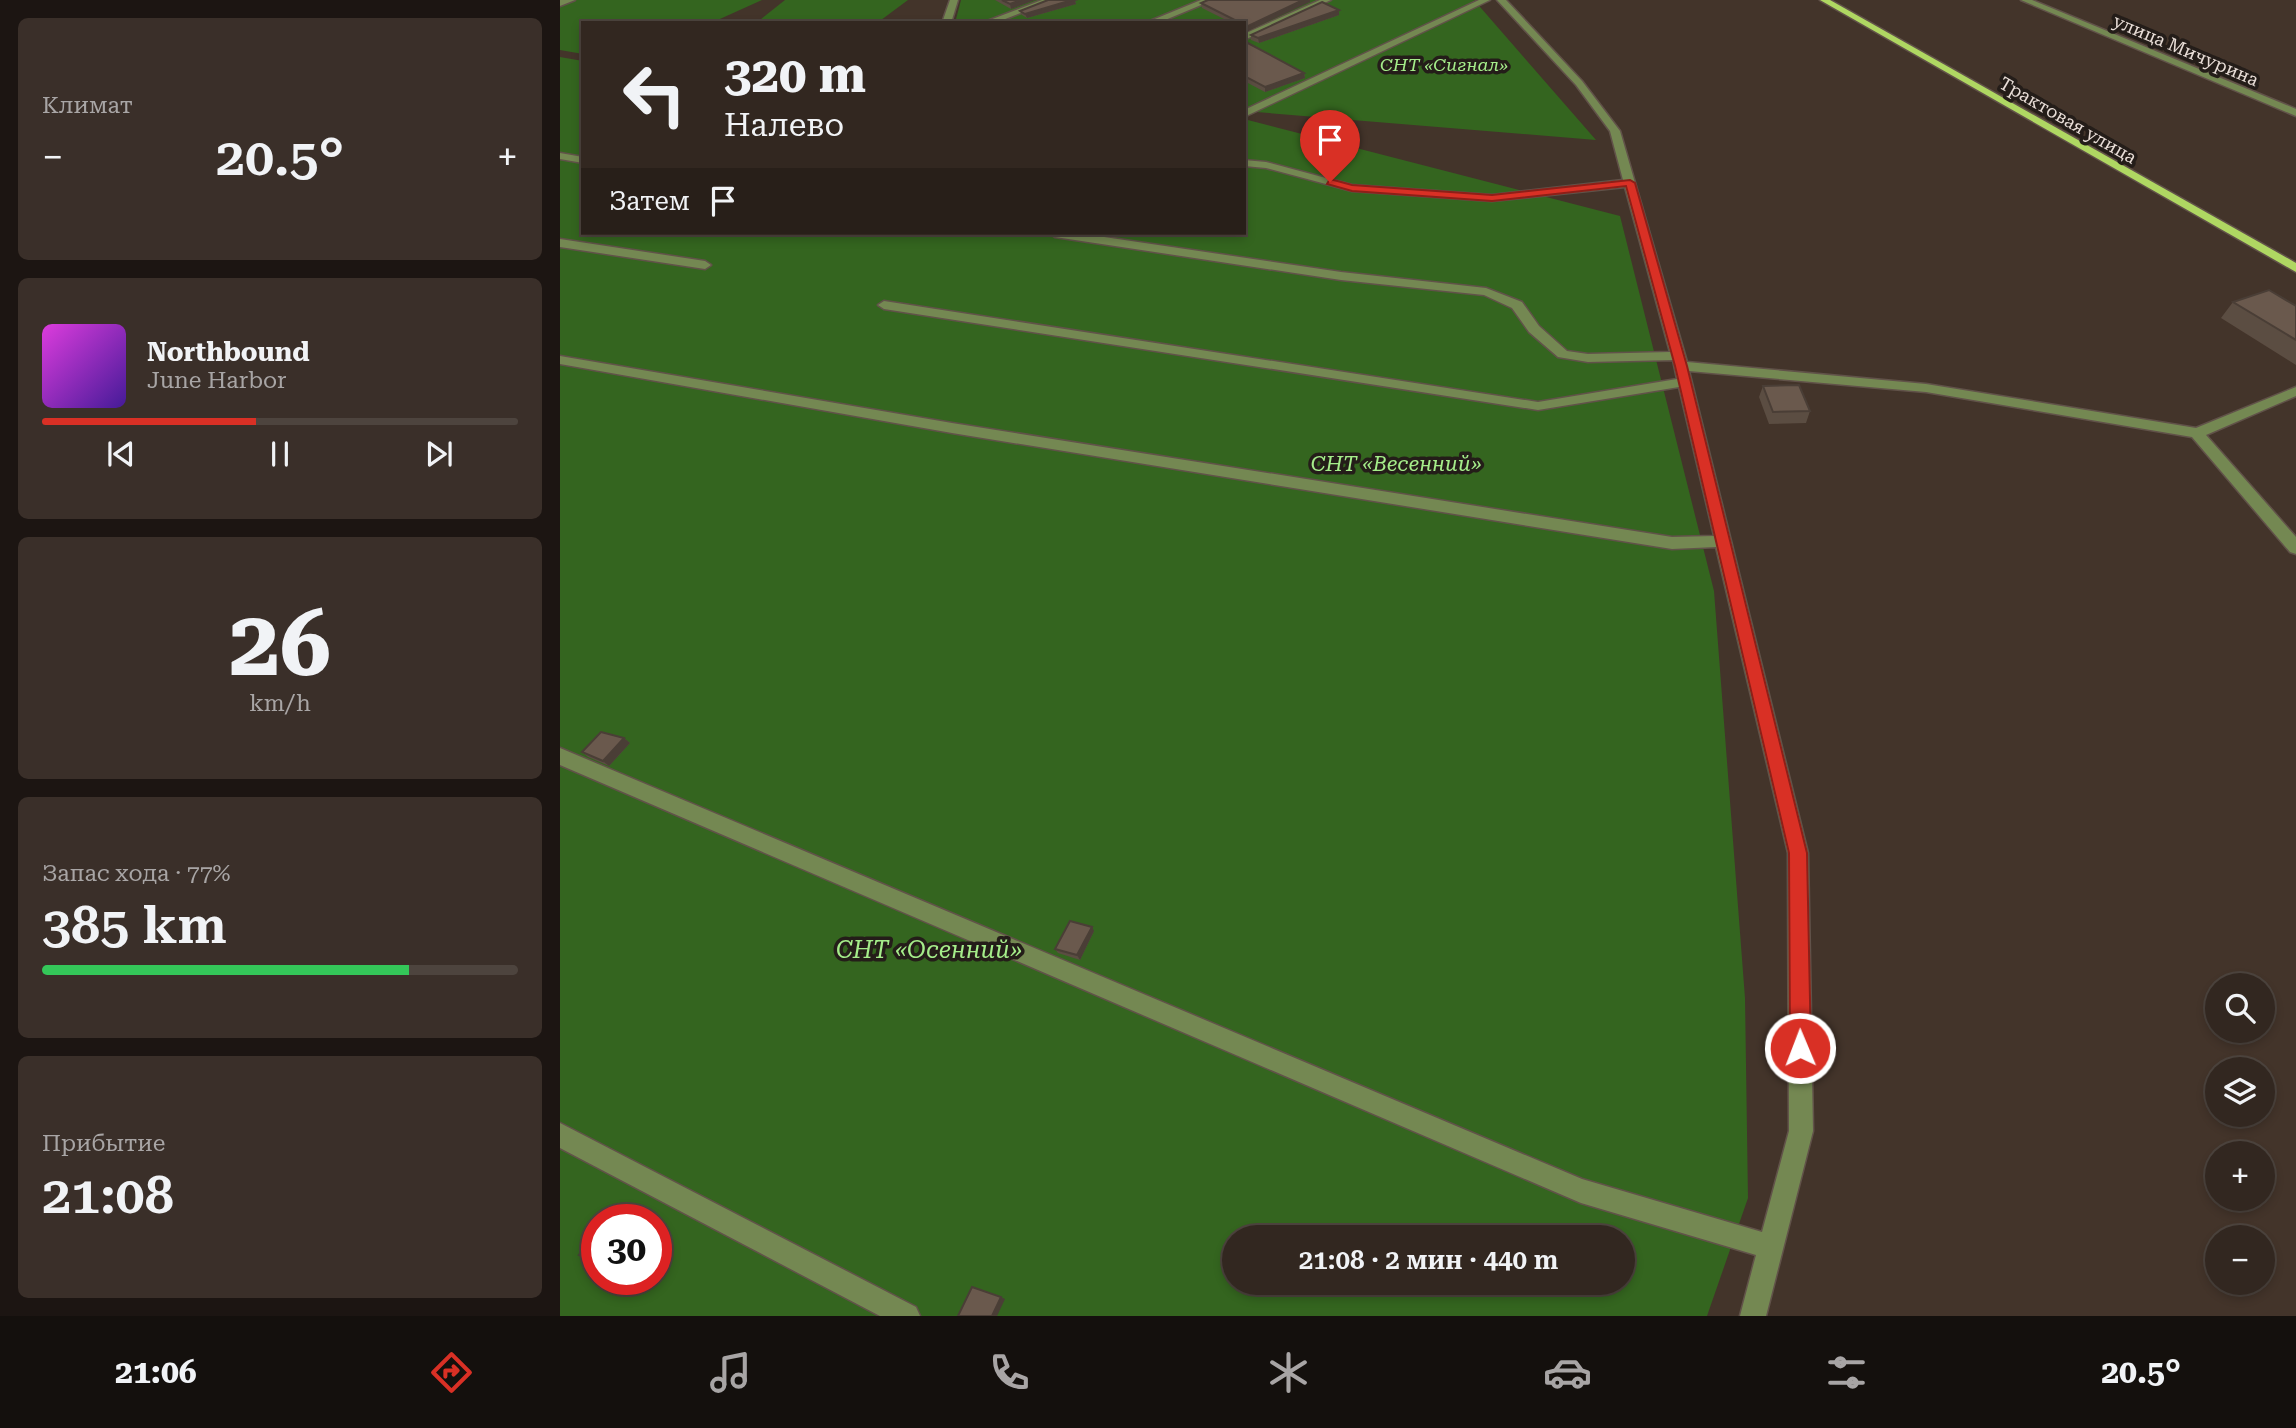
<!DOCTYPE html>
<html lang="ru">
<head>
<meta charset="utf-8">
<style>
	body { margin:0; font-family:"Roboto Serif",serif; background:#3a2f29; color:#f1f3f6; height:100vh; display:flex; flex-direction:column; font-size:26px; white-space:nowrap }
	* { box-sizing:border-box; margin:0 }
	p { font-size:23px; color:#a8a5a5 }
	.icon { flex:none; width:38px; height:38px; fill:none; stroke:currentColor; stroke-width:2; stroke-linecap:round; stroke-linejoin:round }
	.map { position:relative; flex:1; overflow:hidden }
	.drawer { display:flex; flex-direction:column; gap:18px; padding:18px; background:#1c1512; width:560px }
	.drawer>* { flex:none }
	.hud { position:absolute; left:21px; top:21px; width:665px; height:214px; border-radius:0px; box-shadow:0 4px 10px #0003,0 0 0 2px #4d443e; background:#322720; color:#f1f3f6; overflow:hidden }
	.buttons { position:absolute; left:1645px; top:973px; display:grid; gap:14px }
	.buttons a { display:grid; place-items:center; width:70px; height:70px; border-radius:50%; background:#322720; box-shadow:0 4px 10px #0003,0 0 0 2px #4d443e; font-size:35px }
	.speed { position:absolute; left:21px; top:1204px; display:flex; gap:14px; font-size:35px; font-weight:700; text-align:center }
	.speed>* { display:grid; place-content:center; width:91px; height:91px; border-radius:50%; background:#322720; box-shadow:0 4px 10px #0003,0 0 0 2px #4d443e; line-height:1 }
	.speed .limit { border:10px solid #d22; background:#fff; color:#111 }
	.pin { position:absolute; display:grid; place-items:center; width:60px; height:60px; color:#fff; margin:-72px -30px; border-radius:50% 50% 50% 0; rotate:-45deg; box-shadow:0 0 7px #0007 }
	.pin .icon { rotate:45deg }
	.me { position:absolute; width:77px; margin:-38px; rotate:359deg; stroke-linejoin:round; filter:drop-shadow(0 0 5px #0008) }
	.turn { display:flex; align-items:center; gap:24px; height:147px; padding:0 28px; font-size:32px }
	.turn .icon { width:91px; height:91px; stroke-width:2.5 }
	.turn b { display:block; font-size:49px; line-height:60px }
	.then { display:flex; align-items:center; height:66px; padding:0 28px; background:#0003; gap:14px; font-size:26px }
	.big { font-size:52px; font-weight:600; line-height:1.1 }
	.drawer .card { flex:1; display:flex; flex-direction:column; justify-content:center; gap:10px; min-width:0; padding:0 24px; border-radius:10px; background:#3a2f29 }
	.drawer .dial { align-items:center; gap:0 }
	.dial b { font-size:91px; line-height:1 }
	.song { display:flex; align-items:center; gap:21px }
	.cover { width:84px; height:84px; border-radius:10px; background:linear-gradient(135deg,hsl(300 70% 55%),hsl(260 70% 35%)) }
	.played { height:7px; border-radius:4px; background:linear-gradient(90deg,#d93025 45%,#4d443e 45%) }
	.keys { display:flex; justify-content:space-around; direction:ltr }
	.heat { display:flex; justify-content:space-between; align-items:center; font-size:38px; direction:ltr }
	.charge { height:10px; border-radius:5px; background:linear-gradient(90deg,#34c759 77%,#4d443e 0) }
	.trip { position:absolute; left:662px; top:1225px; width:413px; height:70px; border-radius:35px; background:#322720; box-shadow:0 4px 10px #0003,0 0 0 2px #4d443e; font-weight:600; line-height:70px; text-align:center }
	.dock { display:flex; height:112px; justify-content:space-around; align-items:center; background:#14100d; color:#a8a5a5 }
	.dock .icon { width:49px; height:49px }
	.dock .current { color:#d93025 }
	.dock b { font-size:32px; color:#f1f3f6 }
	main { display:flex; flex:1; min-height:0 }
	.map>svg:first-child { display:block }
	.green { fill:#34651f; fill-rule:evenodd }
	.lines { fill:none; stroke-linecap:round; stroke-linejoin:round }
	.minor-casing { stroke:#615249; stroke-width:3 }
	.major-casing { stroke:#615249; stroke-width:3 }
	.minor { fill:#748852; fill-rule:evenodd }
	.major { fill:#afd762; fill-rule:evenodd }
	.wall { fill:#5b4d42 }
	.shaded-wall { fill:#4a3e36 }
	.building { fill:#6a594d; stroke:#4a3e36; stroke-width:2 }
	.route { fill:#d93025; stroke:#8d1f18; stroke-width:2 }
	.labels { text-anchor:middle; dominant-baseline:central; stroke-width:7; stroke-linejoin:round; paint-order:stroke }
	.far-street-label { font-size:18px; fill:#e8ddd7; stroke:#241d19 }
	.far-park-label { font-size:18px; font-style:italic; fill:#a5ed8a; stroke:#241d19 }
	.park-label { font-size:21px; font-style:italic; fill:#a5ed8a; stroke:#241d19 }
	.near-park-label { font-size:24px; font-style:italic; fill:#a5ed8a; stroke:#241d19 }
</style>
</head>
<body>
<main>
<section class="drawer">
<div class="card"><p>Климат</p>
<div class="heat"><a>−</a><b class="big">20.5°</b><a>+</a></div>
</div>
<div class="card">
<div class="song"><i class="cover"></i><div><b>Northbound</b><p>June Harbor</p></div></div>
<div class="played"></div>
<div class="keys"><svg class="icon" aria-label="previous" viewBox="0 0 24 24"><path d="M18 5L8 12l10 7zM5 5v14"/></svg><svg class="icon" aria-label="pause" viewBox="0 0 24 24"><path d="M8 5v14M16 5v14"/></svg><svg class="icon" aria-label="next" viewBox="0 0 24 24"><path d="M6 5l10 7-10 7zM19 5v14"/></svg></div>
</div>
<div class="card dial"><b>26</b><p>km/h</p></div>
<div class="card"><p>Запас хода · 77%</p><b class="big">385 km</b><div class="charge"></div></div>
<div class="card"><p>Прибытие</p><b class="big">21:08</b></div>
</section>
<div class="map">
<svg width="1736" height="1316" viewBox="0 0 1736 1316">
	<rect width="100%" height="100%" fill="#43342a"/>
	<g class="green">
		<polygon points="0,0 202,0 151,23 23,23 23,54 0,50"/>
		<polygon points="225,0 348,0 317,23 196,23"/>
		<polygon points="401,0 914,0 1036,140 684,111 684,23 395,23"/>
		<path d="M0,57L23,61V233H684V119L1060,216L1154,591L1185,998L1188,1198L1147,1316H0ZM37,1220H96V1279H37ZM674,1237H1062V1283H674Z"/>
	</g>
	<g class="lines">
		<defs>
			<g id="minor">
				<polygon points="0,0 15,0 0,6"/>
				<polygon points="390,0 398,0 391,23 382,23"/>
				<polygon points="482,0 494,0 435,23 422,23"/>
				<polygon points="641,0 653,0 598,23 585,23"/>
				<polygon points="760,0 771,0 684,40 684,34"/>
				<polygon points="919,0 930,0 684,117 684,110"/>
				<polygon points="937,0 946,0 1022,81 1060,131 1127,362 1366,384 1636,428 1736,387 1736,396 1646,435 1736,537 1736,554 1730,552 1632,437 1366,392 1129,371 1248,853 1253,1131 1206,1316 1180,1316 1196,1255 1021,1203 0,765 0,748 1022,1179 1202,1232 1229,1131 1228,853 1156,547 1112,549 392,433 0,364 0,356 392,423 1112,537 1154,536 1119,387 978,410 324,309 318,305 324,301 978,402 1117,379 1113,360 1028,362 998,357 969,332 952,308 924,295 781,280 495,237 489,233 517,233 781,272 926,288 962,302 979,326 1007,351 1028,354 1110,352 1065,187 932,201 792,191 706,168 684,166 684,160 706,162 792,185 932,195 1063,180 1050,131 1016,85"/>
				<polygon points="1461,0 1472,0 1736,109 1736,116"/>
				<polygon points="0,153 23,157 23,163 0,159"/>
				<polygon points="0,239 145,261 151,265 145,269 0,247"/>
				<polygon points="0,1123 356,1307 360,1316 320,1316 0,1148"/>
			</g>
			<polygon id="major" points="1260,0 1270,0 1736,263 1736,272"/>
		</defs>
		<use href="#minor" class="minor-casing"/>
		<use href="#major" class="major-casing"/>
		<use href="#minor" class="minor"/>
		<use href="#major" class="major"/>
	</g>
	<g class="wall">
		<polygon points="435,0 475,0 451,9"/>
		<polygon points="518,0 515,1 516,4 467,18 462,15 460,11"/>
		<polygon points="750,2 684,23 672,23 642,8 641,3"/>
		<polygon points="779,10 779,15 699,43 691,40 691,35"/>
		<polygon points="684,41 744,73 745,78 705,92 684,81"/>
		<polygon points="1673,302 1736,306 1736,365 1661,318"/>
		<polygon points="1203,386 1250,411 1246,423 1209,424 1199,397"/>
		<polygon points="64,738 70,743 49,766 28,757 22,752"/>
		<polygon points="534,931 520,960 498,953 495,949"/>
	</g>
	<g class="shaded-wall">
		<polygon points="461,0 475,0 451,9 450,4"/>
		<polygon points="512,0 518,0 515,1 516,4 467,18 465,14"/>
		<polygon points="743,0 750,0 750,2 684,33 684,28"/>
		<polygon points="779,10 779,15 699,43 698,38"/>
		<polygon points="744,73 745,78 705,92 705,87"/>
		<polygon points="64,738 70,743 49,766 43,761"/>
		<polygon points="532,927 534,931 520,960 517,955"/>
		<polygon points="96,1221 107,1224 96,1241"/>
		<polygon points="441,1297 445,1299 437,1316 432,1316"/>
	</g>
	<g class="building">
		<polygon points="442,0 461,0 450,4"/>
		<polygon points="488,0 512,0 465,14 460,11"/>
		<polygon points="648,0 743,0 684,28 684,23 671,23 677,21 641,3"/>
		<polygon points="762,2 779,10 698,38 691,35"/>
		<polygon points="684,41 744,73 705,87 684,76"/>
		<polygon points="1709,290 1736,306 1736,340 1673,302"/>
		<polygon points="1239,385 1250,411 1213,412 1203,386"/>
		<polygon points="41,732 64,738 43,761 22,752"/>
		<polygon points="510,921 532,927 517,955 495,949"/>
		<polygon points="53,1206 91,1220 44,1220"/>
		<polygon points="37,1230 37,1261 19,1255"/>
		<polygon points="412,1287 441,1297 432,1316 398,1316"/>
	</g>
	<polygon class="route" points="770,179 792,185 932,195 1070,180 1075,183 1127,366 1247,853 1251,1048 1248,1055 1240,1058 1233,1055 1230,1048 1229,853 1115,366 1066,186 932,201 792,191 767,184"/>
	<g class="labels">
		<g class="far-street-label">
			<text transform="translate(1626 50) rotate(23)">улица Мичурина</text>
			<text transform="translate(1508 120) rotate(30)">Трактовая улица</text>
		</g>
		<g class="far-park-label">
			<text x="884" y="64">СНТ «Сигнал»</text>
		</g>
		<g class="park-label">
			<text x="836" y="464">СНТ «Весенний»</text>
		</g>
		<g class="near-park-label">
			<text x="369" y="950">СНТ «Осенний»</text>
		</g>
	</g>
</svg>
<div class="buttons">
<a><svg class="icon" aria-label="search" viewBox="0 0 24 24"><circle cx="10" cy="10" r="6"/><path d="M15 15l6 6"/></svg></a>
<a><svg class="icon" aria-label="layers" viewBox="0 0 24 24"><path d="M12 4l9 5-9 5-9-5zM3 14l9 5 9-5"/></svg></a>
<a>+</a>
<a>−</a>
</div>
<div class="speed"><div class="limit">30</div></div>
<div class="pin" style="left:770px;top:182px;background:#d93025"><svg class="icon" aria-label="arrive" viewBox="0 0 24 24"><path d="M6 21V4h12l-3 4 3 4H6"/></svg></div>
<svg class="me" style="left:1240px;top:1048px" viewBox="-20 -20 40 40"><circle r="17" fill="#d93025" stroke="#fff" stroke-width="3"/><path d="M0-11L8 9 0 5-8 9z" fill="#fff"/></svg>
<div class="trip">21:08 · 2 мин · 440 m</div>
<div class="hud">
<div class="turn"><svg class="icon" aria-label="left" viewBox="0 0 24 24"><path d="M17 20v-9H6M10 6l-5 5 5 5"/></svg><div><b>320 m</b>Налево</div></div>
<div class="then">Затем<svg class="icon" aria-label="arrive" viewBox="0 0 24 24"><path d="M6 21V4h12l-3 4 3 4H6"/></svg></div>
</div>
</div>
</main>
<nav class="dock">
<b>21:06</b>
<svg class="icon current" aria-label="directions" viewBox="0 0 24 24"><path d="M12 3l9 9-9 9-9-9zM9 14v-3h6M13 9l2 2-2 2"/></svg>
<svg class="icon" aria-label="music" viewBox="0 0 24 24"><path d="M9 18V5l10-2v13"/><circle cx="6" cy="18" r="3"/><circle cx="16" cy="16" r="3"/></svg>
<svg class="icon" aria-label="phone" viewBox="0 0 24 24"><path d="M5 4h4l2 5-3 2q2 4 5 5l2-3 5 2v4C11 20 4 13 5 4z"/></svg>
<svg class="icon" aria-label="climate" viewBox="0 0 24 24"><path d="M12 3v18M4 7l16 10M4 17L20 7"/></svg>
<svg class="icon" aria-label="car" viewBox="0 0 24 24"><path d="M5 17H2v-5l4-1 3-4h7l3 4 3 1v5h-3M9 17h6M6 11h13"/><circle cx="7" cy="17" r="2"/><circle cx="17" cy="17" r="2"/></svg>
<svg class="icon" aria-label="filters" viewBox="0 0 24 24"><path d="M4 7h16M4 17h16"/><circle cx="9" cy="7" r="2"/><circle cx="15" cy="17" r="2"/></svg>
<b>20.5°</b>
</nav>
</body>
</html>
